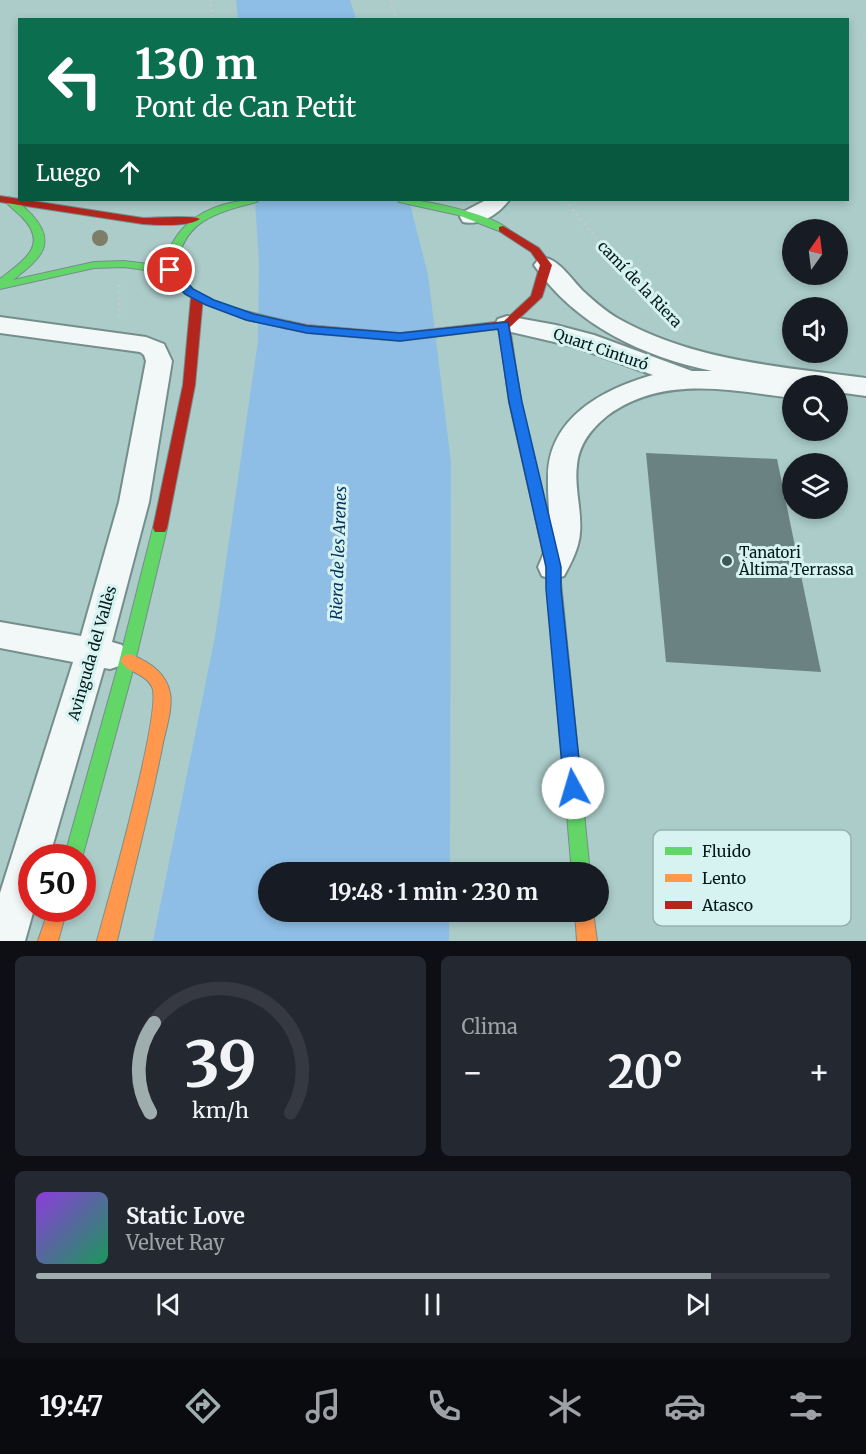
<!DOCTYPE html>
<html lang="es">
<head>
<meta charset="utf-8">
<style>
	body { margin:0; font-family:Merriweather,serif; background:#242831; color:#f1f3f6; height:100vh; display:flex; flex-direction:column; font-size:22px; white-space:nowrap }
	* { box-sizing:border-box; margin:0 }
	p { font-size:20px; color:#9ea1a6 }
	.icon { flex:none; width:33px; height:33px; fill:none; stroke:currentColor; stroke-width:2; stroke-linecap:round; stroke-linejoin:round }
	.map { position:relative; height:941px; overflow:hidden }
	.details { display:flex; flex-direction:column; gap:15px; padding:15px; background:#0d0f14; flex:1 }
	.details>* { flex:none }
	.banner { position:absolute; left:18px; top:18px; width:831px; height:183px; border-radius:0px; box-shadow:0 3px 9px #0003; background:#0b6e4f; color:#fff; overflow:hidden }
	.needle { width:39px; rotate:14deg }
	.fabs { position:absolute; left:782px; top:219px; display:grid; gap:12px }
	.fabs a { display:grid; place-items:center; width:66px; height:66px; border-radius:50%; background:#171b24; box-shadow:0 3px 9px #0003; font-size:30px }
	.speed { position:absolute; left:18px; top:844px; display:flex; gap:12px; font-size:30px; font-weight:700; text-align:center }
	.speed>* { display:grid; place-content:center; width:78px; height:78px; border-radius:50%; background:#171b24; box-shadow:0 3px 9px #0003; line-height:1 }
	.speed .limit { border:9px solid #d22; background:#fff; color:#111 }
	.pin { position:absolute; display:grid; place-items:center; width:51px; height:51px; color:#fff; margin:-26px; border:3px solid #fff; border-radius:50%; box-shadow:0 2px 6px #0007 }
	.me { position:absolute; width:66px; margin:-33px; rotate:354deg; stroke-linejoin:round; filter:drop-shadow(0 0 4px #0008) }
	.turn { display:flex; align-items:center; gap:21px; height:126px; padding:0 18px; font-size:27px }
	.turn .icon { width:78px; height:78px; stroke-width:2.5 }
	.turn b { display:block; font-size:42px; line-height:51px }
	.then { display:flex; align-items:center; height:57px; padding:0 18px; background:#0003; gap:12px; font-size:22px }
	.big { font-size:45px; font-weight:700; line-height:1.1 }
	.details .tile { flex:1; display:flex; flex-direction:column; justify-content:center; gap:9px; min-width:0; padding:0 21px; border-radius:9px; background:#242831 }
	.details .dial { align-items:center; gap:0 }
	.dial svg { height:156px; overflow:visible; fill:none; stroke:#363941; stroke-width:7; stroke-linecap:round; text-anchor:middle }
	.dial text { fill:#f1f3f6; stroke:none }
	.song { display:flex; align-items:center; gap:18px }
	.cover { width:72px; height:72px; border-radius:9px; background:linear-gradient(135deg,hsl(270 70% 55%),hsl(150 70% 35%)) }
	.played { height:6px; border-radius:3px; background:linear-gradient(90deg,#a0adae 85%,#363941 85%) }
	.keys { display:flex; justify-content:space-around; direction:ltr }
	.heat { display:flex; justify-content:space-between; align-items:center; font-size:33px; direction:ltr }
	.details .tiles { flex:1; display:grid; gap:15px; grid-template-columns:1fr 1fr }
	.tile:last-child { grid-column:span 2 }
	.trip { position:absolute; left:258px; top:862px; width:351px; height:60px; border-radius:30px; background:#171b24; box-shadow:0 3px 9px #0003; font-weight:700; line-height:60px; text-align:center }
	.tabs { display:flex; height:96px; justify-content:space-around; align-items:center; background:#090b0e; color:#9ea1a6 }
	.tabs .icon { width:42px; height:42px }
	.tabs .current { color:#a0adae }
	.tabs b { font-size:27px; color:#f1f3f6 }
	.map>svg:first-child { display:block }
	.water { fill:#8ebde5 }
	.building { fill:#6a8382 }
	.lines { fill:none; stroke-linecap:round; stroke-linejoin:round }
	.street-casing { stroke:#758e8c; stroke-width:4 }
	.fast-casing { stroke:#758e8c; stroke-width:2 }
	.slow-casing { stroke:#758e8c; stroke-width:2 }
	.jam-casing { stroke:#758e8c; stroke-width:2 }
	.path-far1 { stroke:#c2cbcb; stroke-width:2; stroke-dasharray:2 3; stroke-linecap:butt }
	.path { stroke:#c2cbcb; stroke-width:3; stroke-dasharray:2 4; stroke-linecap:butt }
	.street { fill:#f2f7f7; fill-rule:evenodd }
	.fast { fill:#63d668; fill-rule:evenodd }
	.slow { fill:#ff974d; fill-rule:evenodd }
	.jam { fill:#b3261e; fill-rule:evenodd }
	.tree { fill:#7d7d68 }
	.route { fill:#1a73e8; stroke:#114b97; stroke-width:1.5 }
	.poi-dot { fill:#3d5856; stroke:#d7f3f1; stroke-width:2 }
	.labels { text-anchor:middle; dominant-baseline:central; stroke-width:6; stroke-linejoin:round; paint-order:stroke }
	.street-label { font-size:15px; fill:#021918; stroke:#d7f3f1 }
	.poi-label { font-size:15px; fill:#021918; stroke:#d7f3f1; text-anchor:start }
	.water-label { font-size:16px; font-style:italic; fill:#01325f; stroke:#d7f3f1 }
	.key { fill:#d7f3f1; stroke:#97b2b0; stroke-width:1.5 }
	.key-label { font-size:16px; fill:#021918 }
</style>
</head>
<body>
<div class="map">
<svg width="866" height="941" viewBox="0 0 866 941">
	<rect width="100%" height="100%" fill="#abccc9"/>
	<g class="water">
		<polygon points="236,0 350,0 356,19 238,19"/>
		<polygon points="255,200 409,200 428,275 451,463 450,873 268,873 268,912 449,912 449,941 153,941 215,637 258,341 259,263"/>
	</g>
	<polygon class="building" points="646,453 777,459 821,672 666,662"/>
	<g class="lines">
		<defs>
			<g id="street">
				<path d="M486,200H509C499,214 480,226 463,222L460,217L463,212Z"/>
				<path d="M546,258C561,262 572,280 583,291C594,301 605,311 619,319C694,361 782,367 866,378V396L837,392V386H792V398C729,390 662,375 607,416C591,429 579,444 577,465C574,488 582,510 580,533C579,548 571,563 564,576L553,579L542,576L538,567C556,528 547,516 548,477C548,418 603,389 653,375L576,347L498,329L495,324L498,319L507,316L556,325L594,335L692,371H712C642,356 576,326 534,265L538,260Z"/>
				<polygon points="0,317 146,337 164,344 172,361 149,502 112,642 122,645 127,655 122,665 110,669 104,668 49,858 32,858 32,909 34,909 25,941 0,941 0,893 73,662 0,648 0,622 81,636 119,502 146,361 144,355 140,352 0,333"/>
			</g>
			<g id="fast">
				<path d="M9,197C17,200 25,208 32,215C59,245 38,260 13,280L94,262L124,261L165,266C172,221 215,200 258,200L257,202C214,213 182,221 176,270C182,276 187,285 194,290C215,306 266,316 292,322L294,325L288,329L247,320L193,299L185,294L167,273L124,267L94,268L0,289V279C24,260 50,245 21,216C16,211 9,206 4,200Z"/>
				<path d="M398,200C421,198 491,214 508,229L503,232L499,231L458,215L399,202Z"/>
				<polygon points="160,523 165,524 167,528 134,666 82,858 64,858 118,666 153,528 155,524"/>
				<polygon points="552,556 557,558 559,562 590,873 572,873 545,562 547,558"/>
			</g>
			<g id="slow">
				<path d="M129,654C148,661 166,672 170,693C173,710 165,731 162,748C149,813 132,877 117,941H97C107,905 163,708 152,687C146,673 127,673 121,661L123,656Z"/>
				<polygon points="49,909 67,909 58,941 38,941"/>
				<polygon points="575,912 593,912 597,941 577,941"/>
			</g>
			<g id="jam">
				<path d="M0,196L143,218C154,218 195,215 200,219C189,227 158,225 143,224L0,202Z"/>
				<polygon points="503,226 539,248 552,265 542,297 510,327 521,402 559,562 557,566 547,566 545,562 509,402 499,329 400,341 307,333 284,328 282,325 288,321 307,325 400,333 504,321 531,296 540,265 531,252 499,231 499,227"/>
				<polygon points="197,294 203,297 195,385 167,528 165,532 155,532 153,528 183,385 191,297"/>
			</g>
		</defs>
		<use href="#street" class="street-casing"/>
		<use href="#fast" class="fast-casing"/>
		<use href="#slow" class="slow-casing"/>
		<use href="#jam" class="jam-casing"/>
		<g class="path-far1">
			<polyline points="210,0 214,20"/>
			<polyline points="390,0 397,20"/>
			<polyline points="866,32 864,37 866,42"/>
		</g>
		<g class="path">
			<polyline points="565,200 597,239 683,330"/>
			<polyline points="119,285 119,320"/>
		</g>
		<use href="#street" class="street"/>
		<use href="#fast" class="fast"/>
		<use href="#slow" class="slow"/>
		<use href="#jam" class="jam"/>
	</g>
	<circle class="tree" cx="100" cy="238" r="8"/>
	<polygon class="route" points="170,266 174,267 193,289 214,300 254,314 307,326 400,333 508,322 522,402 561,567 561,589 582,788 579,794 573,796 567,794 564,788 546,589 546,567 509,402 498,329 400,341 307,333 246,320 206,305 185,294 164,270"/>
	<circle class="poi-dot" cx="727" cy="561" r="6"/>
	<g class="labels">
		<g class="street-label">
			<text transform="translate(640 284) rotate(46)">camí de la Riera</text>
			<text transform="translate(601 349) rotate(19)">Quart Cinturó</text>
			<text transform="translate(92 653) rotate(-74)">Avinguda del Vallès</text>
		</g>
		<g class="poi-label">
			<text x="739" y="552">Tanatori<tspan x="739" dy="17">Àltima Terrassa</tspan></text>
		</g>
		<g class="water-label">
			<text transform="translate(338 553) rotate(-88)">Riera de les Arenes</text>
		</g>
	</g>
	<rect x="653" y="830" width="198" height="96" rx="9" class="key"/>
	<rect x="665" y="847" width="27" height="8" fill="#63d668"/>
	<rect x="665" y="874" width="27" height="8" fill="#ff974d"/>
	<rect x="665" y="901" width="27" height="8" fill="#b3261e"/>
	<g class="key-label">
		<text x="702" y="857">Fluido</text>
		<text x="702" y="884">Lento</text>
		<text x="702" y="911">Atasco</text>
	</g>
</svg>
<div class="fabs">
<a><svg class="needle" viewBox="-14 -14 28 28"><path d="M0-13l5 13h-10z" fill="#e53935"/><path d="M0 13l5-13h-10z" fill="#9ea1a6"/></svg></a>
<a><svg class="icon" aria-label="sound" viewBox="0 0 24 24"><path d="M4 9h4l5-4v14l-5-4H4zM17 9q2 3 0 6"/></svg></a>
<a><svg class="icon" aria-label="search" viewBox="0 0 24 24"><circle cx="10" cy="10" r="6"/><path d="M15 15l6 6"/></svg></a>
<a><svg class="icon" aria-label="layers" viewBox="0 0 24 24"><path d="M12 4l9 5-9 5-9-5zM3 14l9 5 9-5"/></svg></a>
</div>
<div class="speed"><div class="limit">50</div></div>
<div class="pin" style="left:170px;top:270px;background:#d93025"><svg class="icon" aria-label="arrive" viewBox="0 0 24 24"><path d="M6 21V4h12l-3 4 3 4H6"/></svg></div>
<svg class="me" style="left:573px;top:788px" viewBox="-20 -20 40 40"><circle r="19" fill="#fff"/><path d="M0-13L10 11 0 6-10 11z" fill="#1a73e8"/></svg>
<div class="trip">19:48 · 1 min · 230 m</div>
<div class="banner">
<div class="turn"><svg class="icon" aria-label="left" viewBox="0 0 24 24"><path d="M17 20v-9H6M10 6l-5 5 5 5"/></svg><div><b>130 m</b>Pont de Can Petit</div></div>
<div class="then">Luego<svg class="icon" aria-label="ahead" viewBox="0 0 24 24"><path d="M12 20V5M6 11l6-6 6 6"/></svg></div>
</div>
</div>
<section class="details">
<div class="tiles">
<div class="tile dial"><svg viewBox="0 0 100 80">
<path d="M14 69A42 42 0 1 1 86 69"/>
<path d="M14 69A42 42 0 0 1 16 23" stroke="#a0adae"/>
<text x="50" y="56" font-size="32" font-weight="700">39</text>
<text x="50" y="72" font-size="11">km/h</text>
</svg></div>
<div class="tile"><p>Clima</p>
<div class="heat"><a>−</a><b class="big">20°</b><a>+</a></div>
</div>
<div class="tile">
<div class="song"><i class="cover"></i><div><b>Static Love</b><p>Velvet Ray</p></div></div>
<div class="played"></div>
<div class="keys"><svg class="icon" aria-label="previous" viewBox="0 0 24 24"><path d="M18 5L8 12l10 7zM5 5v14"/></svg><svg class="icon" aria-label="pause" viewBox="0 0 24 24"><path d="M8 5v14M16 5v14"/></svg><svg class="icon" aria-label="next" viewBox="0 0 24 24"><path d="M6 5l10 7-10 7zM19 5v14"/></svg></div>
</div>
</div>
</section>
<nav class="tabs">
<b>19:47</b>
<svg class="icon current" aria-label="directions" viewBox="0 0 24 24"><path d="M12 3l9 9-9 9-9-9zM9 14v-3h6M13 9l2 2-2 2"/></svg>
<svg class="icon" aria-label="music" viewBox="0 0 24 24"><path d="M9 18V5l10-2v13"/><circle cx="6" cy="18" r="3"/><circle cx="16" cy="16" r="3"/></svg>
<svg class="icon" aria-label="phone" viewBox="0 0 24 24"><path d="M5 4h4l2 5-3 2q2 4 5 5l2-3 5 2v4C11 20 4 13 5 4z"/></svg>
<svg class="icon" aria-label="climate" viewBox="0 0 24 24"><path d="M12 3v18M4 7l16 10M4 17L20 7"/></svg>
<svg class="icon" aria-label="car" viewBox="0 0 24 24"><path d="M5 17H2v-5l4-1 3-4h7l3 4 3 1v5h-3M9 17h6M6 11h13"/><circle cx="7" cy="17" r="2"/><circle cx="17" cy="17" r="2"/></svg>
<svg class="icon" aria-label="filters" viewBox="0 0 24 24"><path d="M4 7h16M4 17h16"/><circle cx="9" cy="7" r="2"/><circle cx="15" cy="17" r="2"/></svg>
</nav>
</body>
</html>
